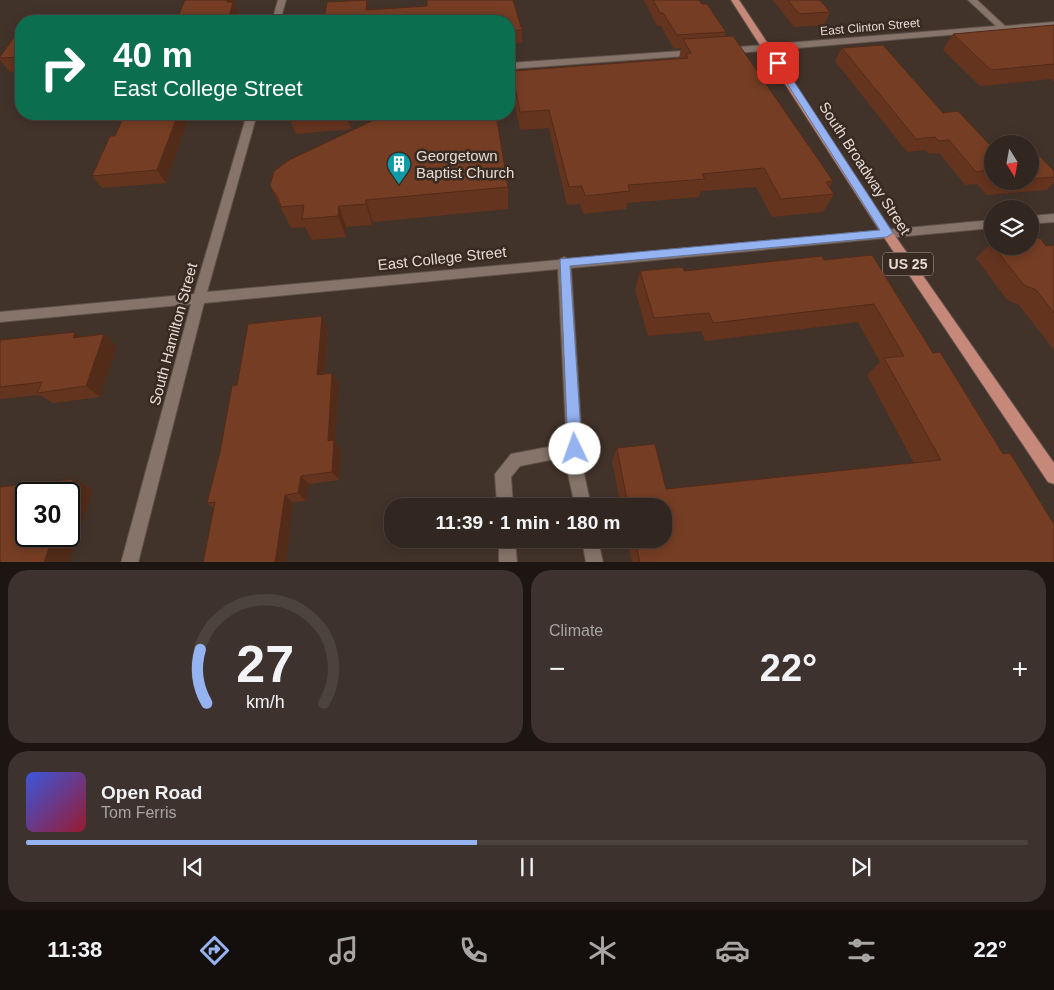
<!DOCTYPE html>
<html lang="en">
<head>
<meta charset="utf-8">
<style>
	body { margin:0; font-family:Helvetica,sans-serif; background:#3d322d; color:#f1f3f6; height:100vh; display:flex; flex-direction:column; font-size:19px; white-space:nowrap }
	* { box-sizing:border-box; margin:0 }
	p { font-size:16px; color:#a8a5a5 }
	.icon { flex:none; width:28px; height:28px; fill:none; stroke:currentColor; stroke-width:2; stroke-linecap:round; stroke-linejoin:round }
	.map { position:relative; height:562px; overflow:hidden }
	.drawer { display:flex; flex-direction:column; gap:8px; padding:8px; background:#1c1512; flex:1 }
	.drawer>* { flex:none }
	.guide { position:absolute; left:15px; top:15px; width:500px; height:105px; border-radius:20px; box-shadow:0 2px 12px #0003,0 0 0 1px #4d433e; background:#0b6e4f; color:#fff; overflow:hidden }
	.needle { width:32px; rotate:169deg }
	.buttons { position:absolute; left:984px; top:135px; display:grid; gap:10px }
	.buttons a { display:grid; place-items:center; width:55px; height:55px; border-radius:50%; background:#322620; box-shadow:0 2px 12px #0003,0 0 0 1px #4d433e; font-size:25px }
	.speed { position:absolute; left:15px; top:482px; display:flex; gap:10px; font-size:25px; font-weight:700; text-align:center }
	.speed>* { display:grid; place-content:center; width:65px; height:65px; border-radius:50%; background:#322620; box-shadow:0 2px 12px #0003,0 0 0 1px #4d433e; line-height:1 }
	.speed .limit { border:2px solid #111; border-radius:8px; background:#fff; color:#111 }
	.pin { position:absolute; display:grid; place-items:center; width:42px; height:42px; color:#fff; margin:-21px; border-radius:10px; box-shadow:0 2px 8px #0006 }
	.me { position:absolute; width:55px; margin:-28px; rotate:357deg; stroke-linejoin:round; filter:drop-shadow(0 0 4px #0008) }
	.turn { display:flex; align-items:center; gap:18px; height:105px; padding:0 15px; font-size:22px }
	.turn .icon { width:65px; height:65px; stroke-width:2.5 }
	.turn b { display:block; font-size:35px; line-height:42px }
	.big { font-size:38px; font-weight:700; line-height:1.1 }
	.drawer .card { flex:1; display:flex; flex-direction:column; justify-content:center; gap:8px; min-width:0; padding:0 18px; border-radius:20px; background:#3d322d }
	.drawer .dial { align-items:center; gap:0 }
	.dial svg { height:130px; overflow:visible; fill:none; stroke:#4d433e; stroke-width:7; stroke-linecap:round; text-anchor:middle }
	.dial text { fill:#f1f3f6; stroke:none }
	.song { display:flex; align-items:center; gap:15px }
	.cover { width:60px; height:60px; border-radius:8px; background:linear-gradient(135deg,hsl(230 70% 55%),hsl(350 70% 35%)) }
	.played { height:5px; border-radius:2px; background:linear-gradient(90deg,#95b2f1 45%,#4d433e 45%) }
	.keys { display:flex; justify-content:space-around; direction:ltr }
	.heat { display:flex; justify-content:space-between; align-items:center; font-size:28px; direction:ltr }
	.drawer .tiles { flex:1; display:grid; gap:8px; grid-template-columns:1fr 1fr }
	.card:last-child { grid-column:span 2 }
	.trip { position:absolute; left:384px; top:498px; width:288px; height:50px; border-radius:20px; background:#322620; box-shadow:0 2px 12px #0003,0 0 0 1px #4d433e; font-weight:700; line-height:50px; text-align:center }
	.tab-bar { display:flex; height:80px; justify-content:space-around; align-items:center; background:#140f0d; color:#a8a5a5 }
	.tab-bar .icon { width:35px; height:35px }
	.tab-bar .selected { color:#95b2f1 }
	.tab-bar b { font-size:22px; color:#f1f3f6 }
	.map>svg:first-child { display:block }
	.lines { fill:none; stroke-linecap:round; stroke-linejoin:round }
	.service-casing { stroke:#5e504a; stroke-width:2 }
	.minor-casing { stroke:#5e504a; stroke-width:2 }
	.primary-casing { stroke:#5e504a; stroke-width:2 }
	.service { fill:#86746a; fill-rule:evenodd }
	.minor { fill:#86746a; fill-rule:evenodd }
	.primary { fill:#c58879; fill-rule:evenodd }
	.wall { fill:#65341f }
	.shaded-wall { fill:#522b19 }
	.building { fill:#753d24; stroke:#522b19 }
	.route { fill:#95b2f1; stroke:#61749d }
	.labels { text-anchor:middle; dominant-baseline:central; stroke-width:5; stroke-linejoin:round; paint-order:stroke }
	.far-street-label { font-size:12px; fill:#e5dbd6; stroke:#382921 }
	.shield { fill:#382921; stroke:#b1a6a0; stroke-width:1 }
	.shield-label { font-size:14px; font-weight:bold; fill:#e5dbd6 }
	.poi-label { font-size:15px; fill:#e5dbd6; stroke:#382921; text-anchor:start }
	.street-label { font-size:15px; fill:#e5dbd6; stroke:#382921 }
</style>
</head>
<body>
<div class="map">
<svg width="1054" height="563" viewBox="0 0 1054 563">
	<rect width="100%" height="100%" fill="#42332a"/>
	<g class="lines">
		<defs>
			<g id="service">
				<polygon points="575,442 580,444 583,449 580,454 520,466 511,477 513,506 497,506 495,474 511,454"/>
				<polygon points="499,539 515,539 517,563 499,563"/>
			</g>
			<g id="minor">
				<polygon points="278,0 286,0 280,21 272,21"/>
				<polygon points="968,0 977,0 1005,26 1054,22 1054,26 726,54 722,51 726,48 996,26"/>
				<polygon points="696,50 700,53 699,55 509,69 509,63"/>
				<polygon points="247,114 257,114 207,292 559,260 564,257 568,259 992,220 992,228 571,268 584,474 591,506 575,506 568,474 558,269 204,303 138,563 121,563 191,304 0,322 0,312 194,294"/>
				<polygon points="1054,214 1054,222 1030,224 1030,216"/>
				<polygon points="582,539 598,539 603,563 586,563"/>
			</g>
			<polygon id="primary" points="731,0 739,0 891,230 1054,463 1054,484 1048,482 883,236"/>
		</defs>
		<use href="#service" class="service-casing"/>
		<use href="#minor" class="minor-casing"/>
		<use href="#primary" class="primary-casing"/>
		<use href="#service" class="service"/>
		<use href="#minor" class="minor"/>
		<use href="#primary" class="primary"/>
	</g>
	<g class="wall">
		<polygon points="367,0 369,10 427,6 427,0 513,0 522,30 522,43 509,44 509,21 324,21 327,2"/>
		<polygon points="644,0 699,0 726,32 724,36 833,181 829,188 834,194 823,212 772,217 756,187 701,191 699,197 628,203 626,209 583,214 580,204 567,205 549,128 520,130 512,89 512,71 679,58 681,48 674,49 661,26 657,26"/>
		<polygon points="773,0 820,0 830,12 824,25 794,27"/>
		<polygon points="1054,25 1054,82 1051,79 980,86 943,50 953,34"/>
		<polygon points="21,30 21,71 10,72 0,60 0,57"/>
		<polygon points="842,48 943,113 989,144 992,144 992,181 1030,181 1030,146 1054,171 1054,182 1047,190 987,195 977,184 965,185 939,153 929,154 926,150 907,152 835,61"/>
		<polygon points="125,114 190,114 166,183 102,188 92,176 115,136"/>
		<polygon points="351,114 351,129 296,134 290,121"/>
		<polygon points="270,186 508,187 508,209 373,222 372,225 346,227 346,237 312,240 305,227 291,228"/>
		<polygon points="991,243 992,243 992,246 1030,246 1054,245 1054,350 1019,305 1007,300 976,258"/>
		<polygon points="872,255 1054,563 632,563 627,539 662,539 662,506 621,506 612,462 617,448 666,489 914,463 867,375 880,362 858,322 705,341 701,331 648,336 635,290 640,271 684,271 824,260"/>
		<polygon points="328,328 325,374 332,373 339,384 335,442 341,450 339,480 309,484 306,501 293,502 286,563 203,563 214,508 207,503 237,385"/>
		<polygon points="81,337 117,346 100,397 53,403 40,395 0,399 0,340"/>
	</g>
	<g class="shaded-wall">
		<polygon points="228,0 235,0 235,5 239,15 237,21 228,21"/>
		<polygon points="367,0 370,13 366,10"/>
		<polygon points="178,114 190,114 166,183 157,170"/>
		<polygon points="347,114 351,114 351,129 347,116"/>
		<polygon points="366,200 373,222 372,225 366,204"/>
		<polygon points="339,206 346,227 346,237 338,216"/>
		<polygon points="322,316 328,328 324,386 317,375"/>
		<polygon points="75,332 89,344 73,338"/>
		<polygon points="104,334 117,346 100,397 86,386"/>
		<polygon points="332,373 339,384 335,442 341,450 339,480 332,472 328,441"/>
		<polygon points="301,476 309,484 306,501 298,493"/>
		<polygon points="73,479 93,489 69,563 44,563 53,536 69,536 68,494"/>
		<polygon points="285,495 293,502 286,563 275,563"/>
	</g>
	<g class="building">
		<polygon points="185,0 228,0 227,2 233,2 228,21 176,21"/>
		<polygon points="367,0 366,10 427,6 427,0 513,0 522,30 509,31 509,21 324,21 327,2"/>
		<polygon points="653,0 699,0 702,4 707,4 726,32 677,35 663,13 660,13"/>
		<polygon points="788,0 820,0 830,12 799,14"/>
		<polygon points="1054,25 1054,64 991,70 953,34"/>
		<polygon points="19,30 21,30 21,57 0,58 0,57"/>
		<polygon points="733,36 833,181 826,182 834,194 781,199 764,168 702,174 705,179 628,185 630,191 585,196 582,186 569,187 549,110 520,112 512,71 688,58 686,54 691,53 683,39"/>
		<polygon points="883,45 943,113 958,111 989,144 992,144 992,175 988,170 976,172 949,140 938,141 935,137 916,139 842,48"/>
		<polygon points="125,114 178,114 157,170 92,176 110,136 115,136"/>
		<polygon points="292,114 347,114 347,116 290,121"/>
		<polygon points="435,114 496,114 508,187 366,200 366,204 339,206 338,216 302,219 304,205 281,207 278,198 270,186 274,171 289,160 376,119"/>
		<polygon points="1025,141 1028,144 993,144"/>
		<polygon points="1030,146 1054,171 1054,177 1030,179"/>
		<polygon points="1040,238 1046,246 1054,245 1054,313 1036,290 1024,285 993,246 1030,246 1030,239"/>
		<polygon points="872,255 933,353 940,352 1003,454 1010,453 1054,524 1054,563 640,563 635,539 662,539 662,506 628,506 617,448 655,444 666,489 941,460 884,358 904,356 874,304 713,323 709,313 654,318 640,271 683,267 684,271 822,256 824,260"/>
		<polygon points="322,316 317,375 332,373 328,441 334,440 332,472 301,476 298,493 285,495 275,563 203,563 215,502 207,503 220,452 232,386 237,385 248,324"/>
		<polygon points="75,332 73,338 104,334 86,386 37,393 42,382 0,387 0,340"/>
		<polygon points="73,479 68,494 26,494 26,536 53,536 44,563 0,563 0,487"/>
	</g>
	<polygon class="route" points="775,62 782,63 893,233 887,237 570,266 582,449 580,454 575,456 570,454 568,449 560,259 880,230 774,63"/>
	<defs>
		<symbol id="building-pin" viewBox="-11 -11 22 30"><path d="M0 17L-7.5 6A9.5 9.5 0 1 1 7.5 6Z" fill="#0f9aa8" stroke="#382921"/><path d="M-4-6H4V6H1V3H-1V6H-4ZM-2.5-4.3h1.7v1.8h-1.7ZM.8-4.3h1.7v1.8H.8ZM-2.5-1h1.7V.8h-1.7ZM.8-1h1.7V.8H.8Z" fill="#fff"/></symbol>
	</defs>
	<g fill-rule="evenodd">
		<use href="#building-pin" x="385" y="150" width="28" height="38"/>
	</g>
	<g class="labels">
		<g class="far-street-label">
			<text transform="translate(870 27) rotate(-5)">East Clinton Street</text>
		</g>
		<rect class="shield" x="883" y="252.5" width="50" height="23" rx="4"/>
		<g class="shield-label">
			<text x="908" y="264">US 25</text>
		</g>
		<g class="poi-label">
			<text x="416" y="155">Georgetown<tspan x="416" dy="17">Baptist Church</tspan></text>
		</g>
		<g class="street-label">
			<text transform="translate(865 168) rotate(57)">South Broadway Street</text>
			<text transform="translate(442 258) rotate(-6)">East College Street</text>
			<text transform="translate(173 334) rotate(-75)">South Hamilton Street</text>
		</g>
	</g>
</svg>
<div class="buttons">
<a><svg class="needle" viewBox="-14 -14 28 28"><path d="M0-13l5 13h-10z" fill="#e53935"/><path d="M0 13l5-13h-10z" fill="#a8a5a5"/></svg></a>
<a><svg class="icon" aria-label="layers" viewBox="0 0 24 24"><path d="M12 4l9 5-9 5-9-5zM3 14l9 5 9-5"/></svg></a>
</div>
<div class="speed"><div class="limit">30</div></div>
<div class="pin" style="left:778px;top:63px;background:#d93025"><svg class="icon" aria-label="arrive" viewBox="0 0 24 24"><path d="M6 21V4h12l-3 4 3 4H6"/></svg></div>
<svg class="me" style="left:575px;top:449px" viewBox="-20 -20 40 40"><circle r="19" fill="#fff"/><path d="M0-13L10 11 0 6-10 11z" fill="#95b2f1"/></svg>
<div class="trip">11:39 · 1 min · 180 m</div>
<div class="guide">
<div class="turn"><svg class="icon" aria-label="right" viewBox="0 0 24 24"><path d="M7 20v-9h11M14 6l5 5-5 5"/></svg><div><b>40 m</b>East College Street</div></div>
</div>
</div>
<section class="drawer">
<div class="tiles">
<div class="card dial"><svg viewBox="0 0 100 80">
<path d="M14 69A42 42 0 1 1 86 69"/>
<path d="M14 69A42 42 0 0 1 10 36" stroke="#95b2f1"/>
<text x="50" y="56" font-size="32" font-weight="700">27</text>
<text x="50" y="72" font-size="11">km/h</text>
</svg></div>
<div class="card"><p>Climate</p>
<div class="heat"><a>−</a><b class="big">22°</b><a>+</a></div>
</div>
<div class="card">
<div class="song"><i class="cover"></i><div><b>Open Road</b><p>Tom Ferris</p></div></div>
<div class="played"></div>
<div class="keys"><svg class="icon" aria-label="previous" viewBox="0 0 24 24"><path d="M18 5L8 12l10 7zM5 5v14"/></svg><svg class="icon" aria-label="pause" viewBox="0 0 24 24"><path d="M8 5v14M16 5v14"/></svg><svg class="icon" aria-label="next" viewBox="0 0 24 24"><path d="M6 5l10 7-10 7zM19 5v14"/></svg></div>
</div>
</div>
</section>
<nav class="tab-bar">
<b>11:38</b>
<svg class="icon selected" aria-label="directions" viewBox="0 0 24 24"><path d="M12 3l9 9-9 9-9-9zM9 14v-3h6M13 9l2 2-2 2"/></svg>
<svg class="icon" aria-label="music" viewBox="0 0 24 24"><path d="M9 18V5l10-2v13"/><circle cx="6" cy="18" r="3"/><circle cx="16" cy="16" r="3"/></svg>
<svg class="icon" aria-label="phone" viewBox="0 0 24 24"><path d="M5 4h4l2 5-3 2q2 4 5 5l2-3 5 2v4C11 20 4 13 5 4z"/></svg>
<svg class="icon" aria-label="climate" viewBox="0 0 24 24"><path d="M12 3v18M4 7l16 10M4 17L20 7"/></svg>
<svg class="icon" aria-label="car" viewBox="0 0 24 24"><path d="M5 17H2v-5l4-1 3-4h7l3 4 3 1v5h-3M9 17h6M6 11h13"/><circle cx="7" cy="17" r="2"/><circle cx="17" cy="17" r="2"/></svg>
<svg class="icon" aria-label="filters" viewBox="0 0 24 24"><path d="M4 7h16M4 17h16"/><circle cx="9" cy="7" r="2"/><circle cx="15" cy="17" r="2"/></svg>
<b>22°</b>
</nav>
</body>
</html>
